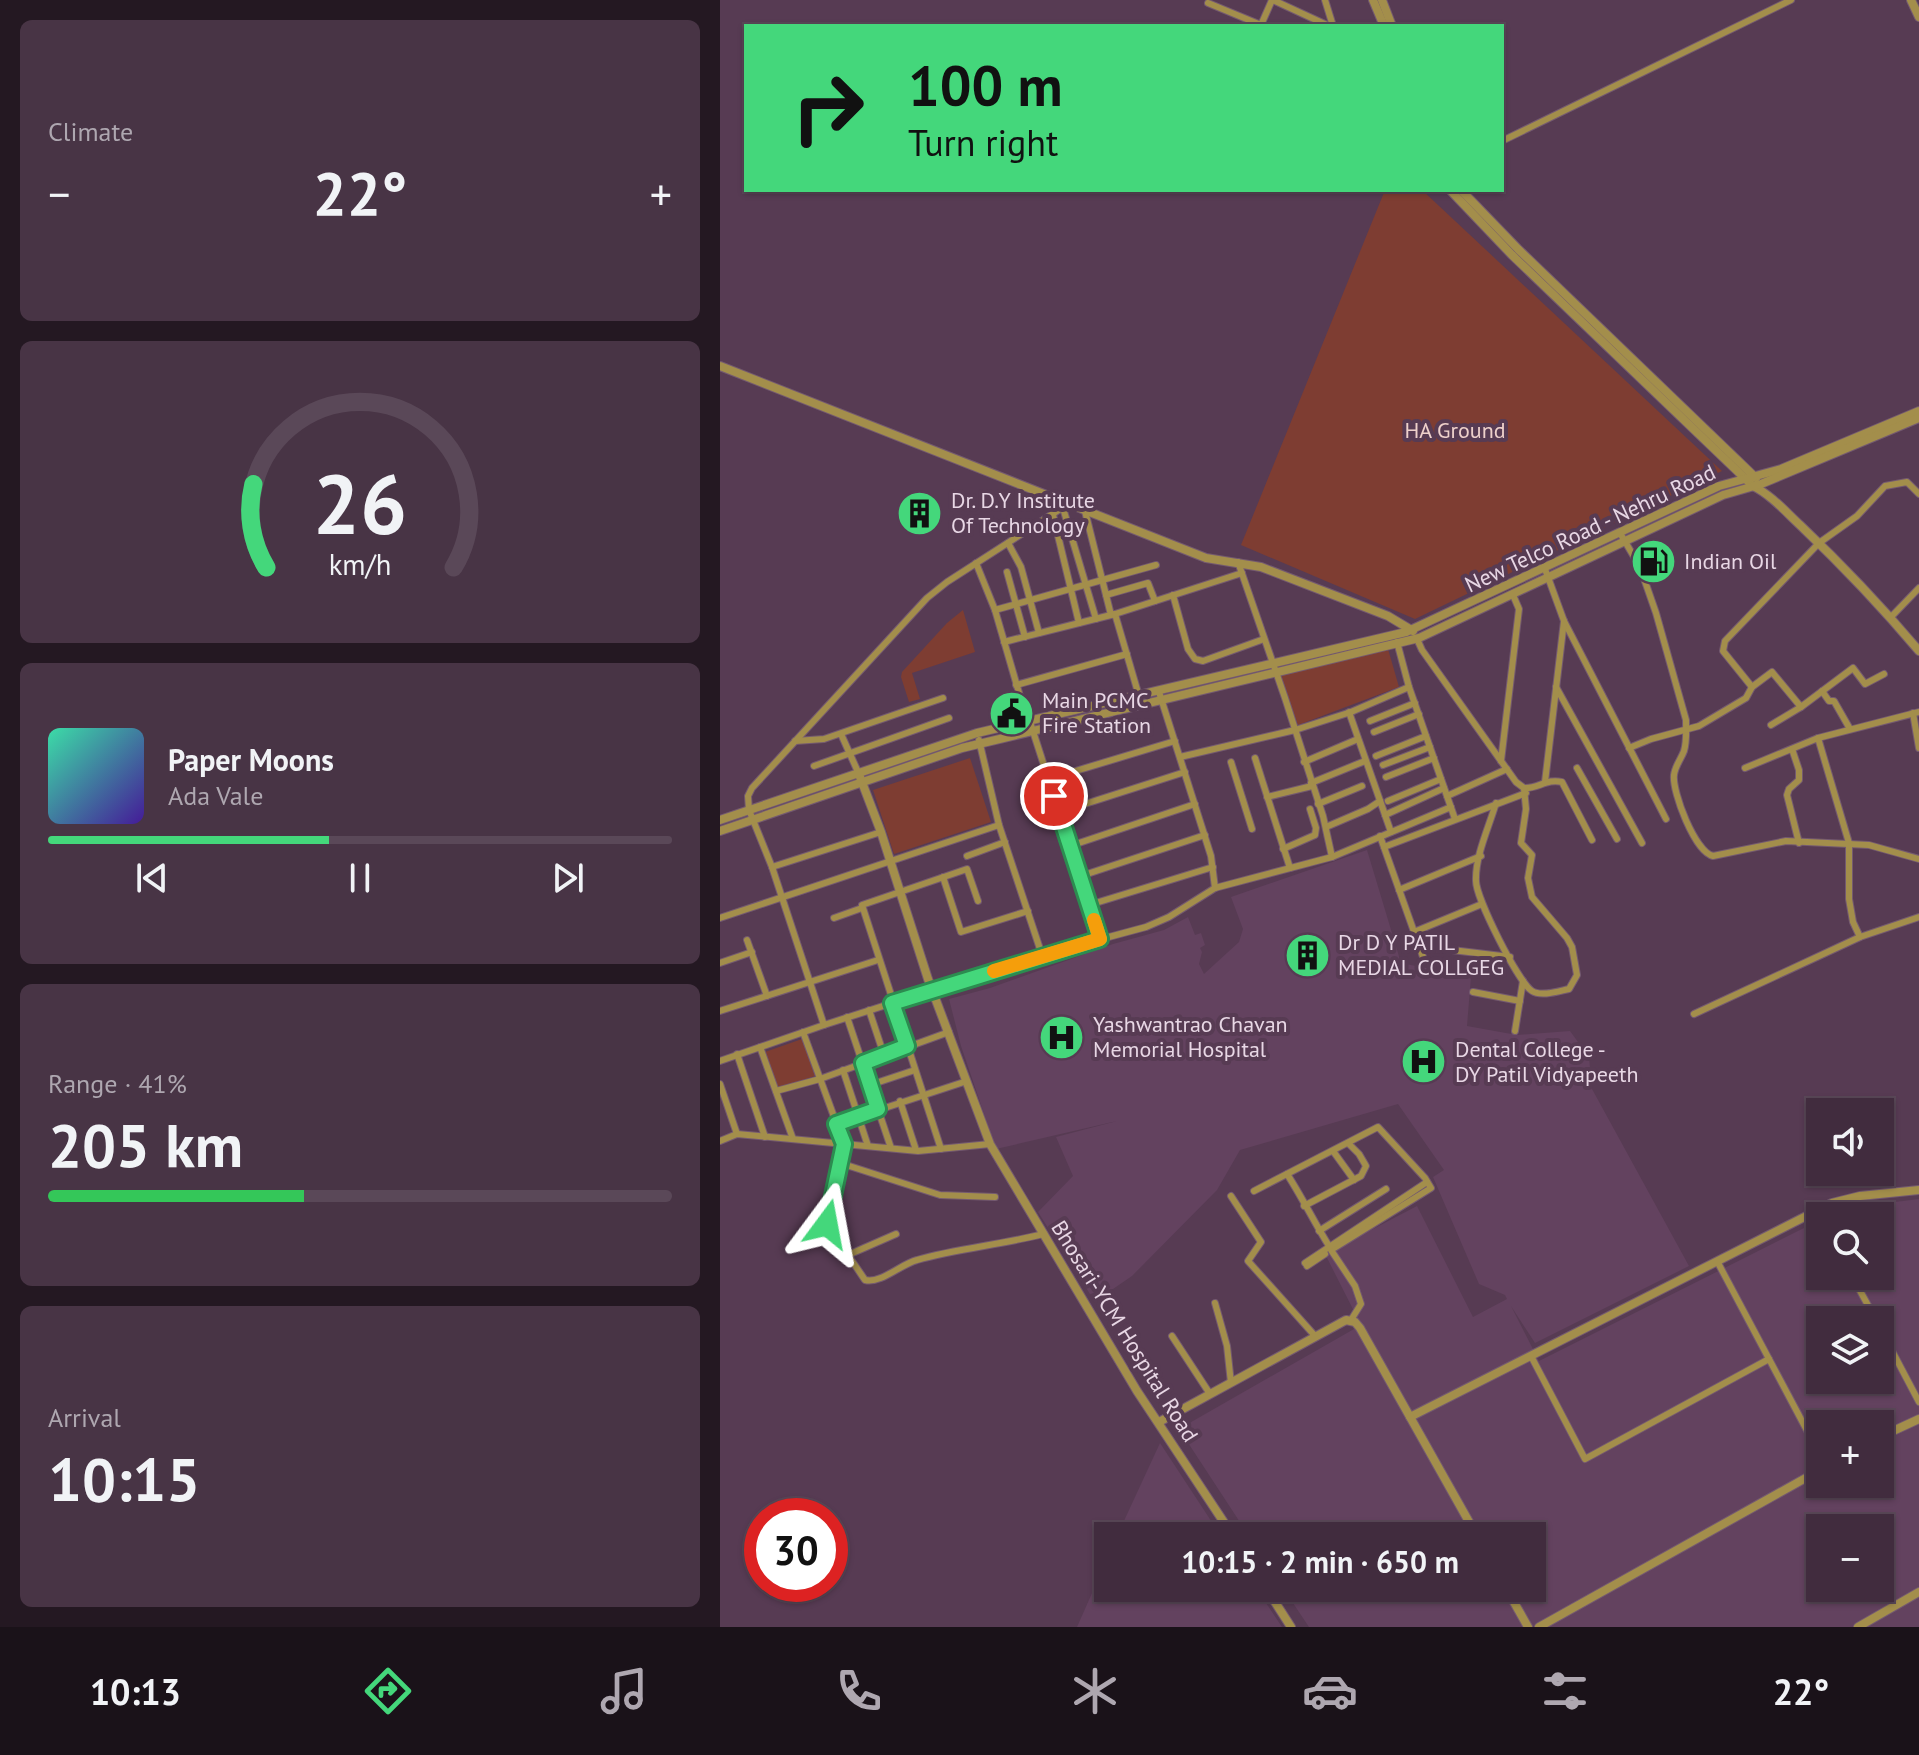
<!DOCTYPE html>
<html lang="en">
<head>
<meta charset="utf-8">
<style>
	body { margin:0; font-family:"PT Sans",sans-serif; background:#483445; color:#f1f3f6; height:100vh; display:flex; flex-direction:column; font-size:30px; white-space:nowrap }
	* { box-sizing:border-box; margin:0 }
	p { font-size:26px; color:#aea7b0 }
	.icon { flex:none; width:44px; height:44px; fill:none; stroke:currentColor; stroke-width:2; stroke-linecap:round; stroke-linejoin:round }
	.map { position:relative; flex:1; overflow:hidden }
	.panel { display:flex; flex-direction:column; gap:20px; padding:20px; background:#241822; width:720px }
	.panel>* { flex:none }
	.top-card { position:absolute; left:24px; top:24px; width:760px; height:168px; border-radius:0px; box-shadow:0 2px 6px #0004,0 0 0 2px #5a4858; background:#44d77b; color:#111; overflow:hidden }
	.fabs { position:absolute; left:1086px; top:1098px; display:grid; gap:16px }
	.fabs a { display:grid; place-items:center; width:88px; height:88px; border-radius:0px; background:#412c3e; box-shadow:0 2px 6px #0004,0 0 0 2px #5a4858; font-size:40px }
	.speed { position:absolute; left:24px; top:1498px; display:flex; gap:16px; font-size:40px; font-weight:700; text-align:center }
	.speed>* { display:grid; place-content:center; width:104px; height:104px; border-radius:50%; background:#412c3e; box-shadow:0 2px 6px #0004,0 0 0 2px #5a4858; line-height:1 }
	.speed .limit { border:12px solid #d22; background:#fff; color:#111 }
	.pin { position:absolute; display:grid; place-items:center; width:68px; height:68px; color:#fff; margin:-34px; border:4px solid #fff; border-radius:50%; box-shadow:0 2px 8px #0007 }
	.me { position:absolute; width:88px; margin:-44px; rotate:13deg; stroke-linejoin:round; filter:drop-shadow(0 0 6px #0008) }
	.turn { display:flex; align-items:center; gap:28px; height:168px; padding:0 32px; font-size:36px }
	.turn .icon { width:104px; height:104px; stroke-width:2.5 }
	.turn b { display:block; font-size:56px; line-height:68px }
	.big { font-size:60px; font-weight:700; line-height:1.1 }
	.panel .widget { flex:1; display:flex; flex-direction:column; justify-content:center; gap:12px; min-width:0; padding:0 28px; border-radius:12px; background:#483445 }
	.panel .dial { align-items:center; gap:0 }
	.dial svg { height:208px; overflow:visible; fill:none; stroke:#5a4858; stroke-width:7; stroke-linecap:round; text-anchor:middle }
	.dial text { fill:#f1f3f6; stroke:none }
	.song { display:flex; align-items:center; gap:24px }
	.cover { width:96px; height:96px; border-radius:12px; background:linear-gradient(135deg,hsl(160 70% 55%),hsl(260 70% 35%)) }
	.played { height:8px; border-radius:4px; background:linear-gradient(90deg,#44d77b 45%,#5a4858 45%) }
	.keys { display:flex; justify-content:space-around; direction:ltr }
	.heat { display:flex; justify-content:space-between; align-items:center; font-size:44px; direction:ltr }
	.charge { height:12px; border-radius:6px; background:linear-gradient(90deg,#34c759 41%,#5a4858 0) }
	.trip { position:absolute; left:374px; top:1522px; width:452px; height:80px; border-radius:0px; background:#412c3e; box-shadow:0 2px 6px #0004,0 0 0 2px #5a4858; font-weight:700; line-height:80px; text-align:center }
	.tabs { display:flex; height:128px; justify-content:space-around; align-items:center; background:#1a1219; color:#aea7b0 }
	.tabs .icon { width:56px; height:56px }
	.tabs .selected { color:#44d77b }
	.tabs b { font-size:36px; color:#f1f3f6 }
	main { display:flex; flex:1; min-height:0 }
	.map>svg:first-child { display:block }
	.built { fill:#63425f; fill-rule:evenodd }
	.green { fill:#7e3d32 }
	.lines { fill:none; stroke-linecap:round; stroke-linejoin:round }
	.minor-casing { stroke:#745a70; stroke-width:8 }
	.tertiary-casing { stroke:#745a70; stroke-width:10 }
	.minor { stroke:#a38e4b; stroke-width:6 }
	.tertiary { stroke:#a38e4b; stroke-width:8 }
	.route-casing { stroke:#2c8c50; stroke-width:20 }
	.route { stroke:#44d77b; stroke-width:14 }
	.slow { stroke:#f59e0b; stroke-width:14 }
	.labels { text-anchor:middle; dominant-baseline:central; stroke-width:8; stroke-linejoin:round; paint-order:stroke }
	.park-label { font-size:22px; fill:#eed1cb; stroke:#573b53 }
	.poi-label { font-size:22px; fill:#e8d7e5; stroke:#573b53; text-anchor:start }
	.street-label { font-size:22px; fill:#e8d7e5; stroke:#573b53 }
</style>
</head>
<body>
<main>
<section class="panel">
<div class="widget"><p>Climate</p>
<div class="heat"><a>−</a><b class="big">22°</b><a>+</a></div>
</div>
<div class="widget dial"><svg viewBox="0 0 100 80">
<path d="M14 69A42 42 0 1 1 86 69"/>
<path d="M14 69A42 42 0 0 1 9 37" stroke="#44d77b"/>
<text x="50" y="56" font-size="32" font-weight="700">26</text>
<text x="50" y="72" font-size="11">km/h</text>
</svg></div>
<div class="widget">
<div class="song"><i class="cover"></i><div><b>Paper Moons</b><p>Ada Vale</p></div></div>
<div class="played"></div>
<div class="keys"><svg class="icon" aria-label="previous" viewBox="0 0 24 24"><path d="M18 5L8 12l10 7zM5 5v14"/></svg><svg class="icon" aria-label="pause" viewBox="0 0 24 24"><path d="M8 5v14M16 5v14"/></svg><svg class="icon" aria-label="next" viewBox="0 0 24 24"><path d="M6 5l10 7-10 7zM19 5v14"/></svg></div>
</div>
<div class="widget"><p>Range · 41%</p><b class="big">205 km</b><div class="charge"></div></div>
<div class="widget"><p>Arrival</p><b class="big">10:15</b></div>
</section>
<div class="map">
<svg width="1199" height="1627" viewBox="0 0 1199 1627">
	<rect width="100%" height="100%" fill="#573b53"/>
	<g class="built">
		<path d="M647,850L681,963L751,977L747,1026L797,1035L850,1031L869,1057L872,1089L969,1266L815,1343L791,1306L819,1361L1100,1220V1276H1160V1216H1108L1127,1208L1199,1199V1627H589L563,1588H812V1536H529L459,1429L641,1325L605,1254L697,1206L753,1317L787,1299L785,1295L759,1284L713,1177L724,1170L678,1104L520,1150L497,1190L412,1276L393,1289L370,1294L318,1212L353,1176L336,1137L397,1121L276,1149L241,1046L229,999L270,988L393,944L444,930L468,917L475,935L481,933L485,945L480,948L482,952L479,964L484,974L519,942L523,929L511,897ZM1100,1320H1160V1380H1100ZM1100,1424H1160V1484H1100ZM1100,1528H1160V1588H1100Z"/>
		<polygon points="440,1443 501,1536 397,1536"/>
		<polygon points="388,1557 388,1588 536,1588 562,1627 357,1627"/>
	</g>
	<g class="green">
		<polygon points="665,190 702,190 1002,471 695,619 521,545"/>
		<polygon points="243,610 255,652 192,673 200,699 189,702 181,677 182,672 227,623"/>
		<polygon points="668,649 679,687 578,725 559,674"/>
		<polygon points="250,758 271,822 174,854 153,790"/>
		<polygon points="82,1039 95,1076 58,1089 45,1052"/>
	</g>
	<g class="lines">
		<defs>
			<g id="minor">
				<polyline points="553,0 609,26"/>
				<polyline points="605,0 613,26"/>
				<polyline points="488,3 541,25 552,0"/>
				<polyline points="782,141 1071,0"/>
				<polyline points="343,508 376,619"/>
				<polyline points="365,511 391,615"/>
				<polyline points="333,515 359,623"/>
				<path d="M900,533L920,567L936,613L966,720C966,731 967,741 964,751C961,759 955,766 954,775C952,792 975,852 993,856L1066,841L1149,845L1199,859"/>
				<polyline points="288,543 301,567 319,633"/>
				<polyline points="518,562 565,698 603,816 612,857"/>
				<polyline points="256,563 275,610 304,710 310,722 380,939"/>
				<polyline points="825,569 844,621 946,819"/>
				<polyline points="287,572 305,637"/>
				<polyline points="386,595 428,583 435,601"/>
				<polyline points="453,595 468,649 475,659 483,661 544,639"/>
				<polyline points="275,610 436,565"/>
				<polyline points="395,614 419,696"/>
				<polyline points="1171,617 1199,588"/>
				<polyline points="697,639 702,650 796,782 804,788"/>
				<polyline points="284,642 395,614 522,573"/>
				<polyline points="677,642 689,687 735,819"/>
				<polyline points="296,685 407,654"/>
				<polyline points="836,687 922,843"/>
				<polyline points="1032,687 1003,651 1005,641 1099,543 1137,516 1165,486 1187,482 1199,494"/>
				<polyline points="1102,691 1109,701 1114,701 1130,729"/>
				<polyline points="439,692 491,856 495,888"/>
				<polyline points="629,712 671,832"/>
				<polyline points="1193,713 1199,748"/>
				<polyline points="650,721 695,703"/>
				<polyline points="1051,725 1081,707"/>
				<polyline points="654,732 699,714"/>
				<polyline points="121,734 138,772"/>
				<polyline points="1098,738 1129,843 1129,899 1133,922 1140,937"/>
				<polyline points="259,740 279,825 322,955"/>
				<polyline points="75,741 104,739 223,698"/>
				<polyline points="909,748 931,739 979,726 1026,698 1032,687 1052,672 1081,707 1133,668 1145,684 1164,674"/>
				<polyline points="1072,749 1079,770 1079,780 1069,789 1067,795 1079,843"/>
				<polyline points="656,756 706,736"/>
				<polyline points="460,757 575,730 631,712 689,687"/>
				<polyline points="535,758 570,868"/>
				<polyline points="781,761 799,609 793,595"/>
				<polyline points="511,762 532,829"/>
				<polyline points="584,762 638,739"/>
				<polyline points="663,765 710,747"/>
				<polyline points="94,766 229,718"/>
				<polyline points="857,768 897,839"/>
				<polyline points="1025,768 1098,738 1199,712"/>
				<polyline points="666,777 714,758"/>
				<polyline points="329,779 455,741"/>
				<polyline points="825,782 844,621"/>
				<polyline points="591,783 645,761"/>
				<path d="M804,788C818,789 827,778 842,782L872,840"/>
				<polyline points="727,796 787,769"/>
				<polyline points="547,797 592,786"/>
				<polyline points="668,801 721,779"/>
				<path d="M776,803C769,827 755,856 756,881C756,898 798,982 812,991C821,997 839,991 849,989L857,975L852,947L847,938L812,897L808,878L812,855L801,843L806,809L804,788"/>
				<polyline points="598,804 642,786"/>
				<polyline points="340,812 465,772"/>
				<polyline points="665,815 724,788"/>
				<polyline points="606,827 648,809 660,801"/>
				<polyline points="660,836 703,957"/>
				<polyline points="350,846 475,804"/>
				<polyline points="664,847 806,793"/>
				<polyline points="563,849 595,835 596,828 590,809"/>
				<polyline points="247,856 285,842"/>
				<polyline points="52,867 161,832"/>
				<polyline points="361,876 485,835"/>
				<polyline points="223,877 241,932 308,911"/>
				<polyline points="679,890 761,856"/>
				<polyline points="369,905 493,867"/>
				<polyline points="0,918 279,825"/>
				<polyline points="114,918 142,908"/>
				<polyline points="694,932 762,904"/>
				<polyline points="27,940 47,996"/>
				<polyline points="699,946 790,957"/>
				<polyline points="0,963 32,952"/>
				<polyline points="753,992 800,1001"/>
				<polyline points="149,1010 164,1055"/>
				<polyline points="0,1011 158,960"/>
				<polyline points="974,1014 1140,937 1199,917"/>
				<polyline points="127,1017 171,1148"/>
				<polyline points="104,1025 52,867 29,810 28,796 32,788 207,598 227,582 348,504"/>
				<polyline points="795,1031 803,981"/>
				<path d="M83,1032L124,1144L107,1224L145,1280C161,1284 181,1264 197,1260C239,1248 281,1245 323,1234"/>
				<polyline points="40,1047 73,1139"/>
				<polyline points="17,1054 45,1137"/>
				<polyline points="0,1061 104,1025 322,955 426,927 449,917 495,888 612,857 731,807"/>
				<polyline points="123,1070 148,1146"/>
				<polyline points="0,1084 17,1134"/>
				<polyline points="150,1085 195,1070"/>
				<polyline points="56,1091 100,1079 229,1032"/>
				<polyline points="180,1101 196,1150"/>
				<polyline points="116,1124 247,1081"/>
				<polyline points="0,1141 17,1134 198,1151 270,1144"/>
				<polyline points="221,1149 142,905 247,869 258,901"/>
				<polyline points="613,1151 634,1180"/>
				<polyline points="120,1163 220,1195 275,1197"/>
				<path d="M567,1174C582,1197 594,1222 609,1246"/>
				<polyline points="534,1191 658,1127 705,1178 711,1188 611,1250 635,1286 641,1304 631,1320"/>
				<polyline points="511,1196 541,1242 528,1261 596,1337"/>
				<polyline points="584,1206 641,1176 646,1166 639,1154 628,1143"/>
				<polyline points="599,1231 666,1189"/>
				<polyline points="128,1255 176,1234"/>
				<polyline points="997,1261 1100,1455"/>
				<polyline points="585,1263 707,1182"/>
				<polyline points="587,1266 605,1254"/>
				<polyline points="1132,1276 1156,1320"/>
				<polyline points="495,1303 507,1346 511,1383"/>
				<polyline points="1160,1328 1199,1402"/>
				<polyline points="452,1336 490,1394"/>
				<polyline points="811,1356 865,1459 1049,1359"/>
			</g>
			<g id="tertiary">
				<polyline points="653,0 664,26"/>
				<polyline points="662,0 672,26"/>
				<polyline points="1191,0 1199,17"/>
				<path d="M730,190L792,255L1033,486C1051,495 1065,511 1080,525C1122,565 1162,607 1199,651"/>
				<polyline points="741,190 798,249 1036,478"/>
				<polyline points="0,366 486,558 541,567 668,616 693,631"/>
				<polyline points="140,777 161,832 208,979 270,1144 417,1391 513,1536"/>
				<polyline points="0,820 257,733 686,632 999,486 1061,469 1199,411"/>
				<polyline points="0,831 242,748 699,638 1003,495 1041,484 1199,418"/>
				<polyline points="690,1417 1112,1203 1140,1196 1199,1190"/>
				<polyline points="439,1422 626,1320 635,1322 640,1328 757,1536"/>
				<polyline points="1160,1437 1199,1419"/>
				<polyline points="546,1588 571,1627"/>
				<polyline points="786,1588 808,1627"/>
				<polyline points="819,1627 1100,1470"/>
				<polyline points="1138,1627 1199,1592"/>
			</g>
		</defs>
		<use href="#minor" class="minor-casing"/>
		<use href="#tertiary" class="tertiary-casing"/>
		<use href="#minor" class="minor"/>
		<use href="#tertiary" class="tertiary"/>
	</g>
	<g class="lines">
		<defs>
			<polyline id="route" points="107,1224 124,1144 116,1124 158,1109 143,1063 187,1046 172,1003 380,939 334,796"/>
		</defs>
		<use href="#route" class="route-casing"/>
		<use href="#route" class="route"/>
		<polyline class="slow" points="274,971 380,939 374,920"/>
	</g>
	<defs>
		<symbol id="building-disc" viewBox="-11 -11 22 22"><circle r="9.5" fill="#44d77b" stroke="#573b53"/><path d="M-4-6H4V6H1V3H-1V6H-4ZM-2.5-4.3h1.7v1.8h-1.7ZM.8-4.3h1.7v1.8H.8ZM-2.5-1h1.7V.8h-1.7ZM.8-1h1.7V.8H.8Z" fill="#111"/></symbol>
		<symbol id="fuel-disc" viewBox="-11 -11 22 22"><circle r="9.5" fill="#44d77b" stroke="#573b53"/><path d="M-5.5-6h7V0h2V4h1.3V-2.5L3-4.5l.8-.8L6-3V5H2.5V1h-1V6h-7ZM-4.2-4.7v3.2H.2V-4.7Z" fill="#111"/></symbol>
		<symbol id="civic-disc" viewBox="-11 -11 22 22"><circle r="9.5" fill="#44d77b" stroke="#573b53"/><path d="M-.6-6.5H3V-4.5H.6V-3L4-1V1h2V6H-6V1h2V-1L-.6-3ZM-1.2 2.5V6h2.4V2.5Z" fill="#111"/></symbol>
		<symbol id="hospital-disc" viewBox="-11 -11 22 22"><circle r="9.5" fill="#44d77b" stroke="#573b53"/><path d="M-5-5h3v3.5h4V-5h3V5h-3V1.5h-4V5h-3Z" fill="#111"/></symbol>
	</defs>
	<g fill-rule="evenodd">
		<use href="#building-disc" x="174" y="488" width="51" height="51"/>
		<use href="#fuel-disc" x="908" y="536" width="51" height="51"/>
		<use href="#civic-disc" x="266" y="688" width="51" height="51"/>
		<use href="#building-disc" x="562" y="930" width="51" height="51"/>
		<use href="#hospital-disc" x="316" y="1012" width="51" height="51"/>
		<use href="#hospital-disc" x="678" y="1036" width="51" height="51"/>
	</g>
	<g class="labels">
		<g class="park-label">
			<text x="735" y="430">HA Ground</text>
		</g>
		<g class="poi-label">
			<text x="231" y="500">Dr. D.Y Institute<tspan x="231" dy="25">Of Technology</tspan></text>
			<text x="964" y="561">Indian Oil</text>
			<text x="322" y="700">Main PCMC<tspan x="322" dy="25">Fire Station</tspan></text>
			<text x="618" y="942">Dr D Y PATIL<tspan x="618" dy="25">MEDIAL COLLGEG</tspan></text>
			<text x="373" y="1024">Yashwantrao Chavan<tspan x="373" dy="25">Memorial Hospital</tspan></text>
			<text x="735" y="1049">Dental College -<tspan x="735" dy="25">DY Patil Vidyapeeth</tspan></text>
		</g>
		<g class="street-label">
			<text transform="translate(870 528) rotate(-25)">New Telco Road - Nehru Road</text>
			<text transform="translate(405 1331) rotate(58)">Bhosari-YCM Hospital Road</text>
		</g>
	</g>
</svg>
<div class="fabs">
<a><svg class="icon" aria-label="sound" viewBox="0 0 24 24"><path d="M4 9h4l5-4v14l-5-4H4zM17 9q2 3 0 6"/></svg></a>
<a><svg class="icon" aria-label="search" viewBox="0 0 24 24"><circle cx="10" cy="10" r="6"/><path d="M15 15l6 6"/></svg></a>
<a><svg class="icon" aria-label="layers" viewBox="0 0 24 24"><path d="M12 4l9 5-9 5-9-5zM3 14l9 5 9-5"/></svg></a>
<a>+</a>
<a>−</a>
</div>
<div class="speed"><div class="limit">30</div></div>
<div class="pin" style="left:334px;top:796px;background:#d93025"><svg class="icon" aria-label="arrive" viewBox="0 0 24 24"><path d="M6 21V4h12l-3 4 3 4H6"/></svg></div>
<svg class="me" style="left:107px;top:1224px" viewBox="-20 -20 40 40"><path d="M0-17L14 15 0 8-14 15z" fill="#44d77b" stroke="#fff" stroke-width="4"/></svg>
<div class="trip">10:15 · 2 min · 650 m</div>
<div class="top-card">
<div class="turn"><svg class="icon" aria-label="right" viewBox="0 0 24 24"><path d="M7 20v-9h11M14 6l5 5-5 5"/></svg><div><b>100 m</b>Turn right</div></div>
</div>
</div>
</main>
<nav class="tabs">
<b>10:13</b>
<svg class="icon selected" aria-label="directions" viewBox="0 0 24 24"><path d="M12 3l9 9-9 9-9-9zM9 14v-3h6M13 9l2 2-2 2"/></svg>
<svg class="icon" aria-label="music" viewBox="0 0 24 24"><path d="M9 18V5l10-2v13"/><circle cx="6" cy="18" r="3"/><circle cx="16" cy="16" r="3"/></svg>
<svg class="icon" aria-label="phone" viewBox="0 0 24 24"><path d="M5 4h4l2 5-3 2q2 4 5 5l2-3 5 2v4C11 20 4 13 5 4z"/></svg>
<svg class="icon" aria-label="climate" viewBox="0 0 24 24"><path d="M12 3v18M4 7l16 10M4 17L20 7"/></svg>
<svg class="icon" aria-label="car" viewBox="0 0 24 24"><path d="M5 17H2v-5l4-1 3-4h7l3 4 3 1v5h-3M9 17h6M6 11h13"/><circle cx="7" cy="17" r="2"/><circle cx="17" cy="17" r="2"/></svg>
<svg class="icon" aria-label="filters" viewBox="0 0 24 24"><path d="M4 7h16M4 17h16"/><circle cx="9" cy="7" r="2"/><circle cx="15" cy="17" r="2"/></svg>
<b>22°</b>
</nav>
</body>
</html>
